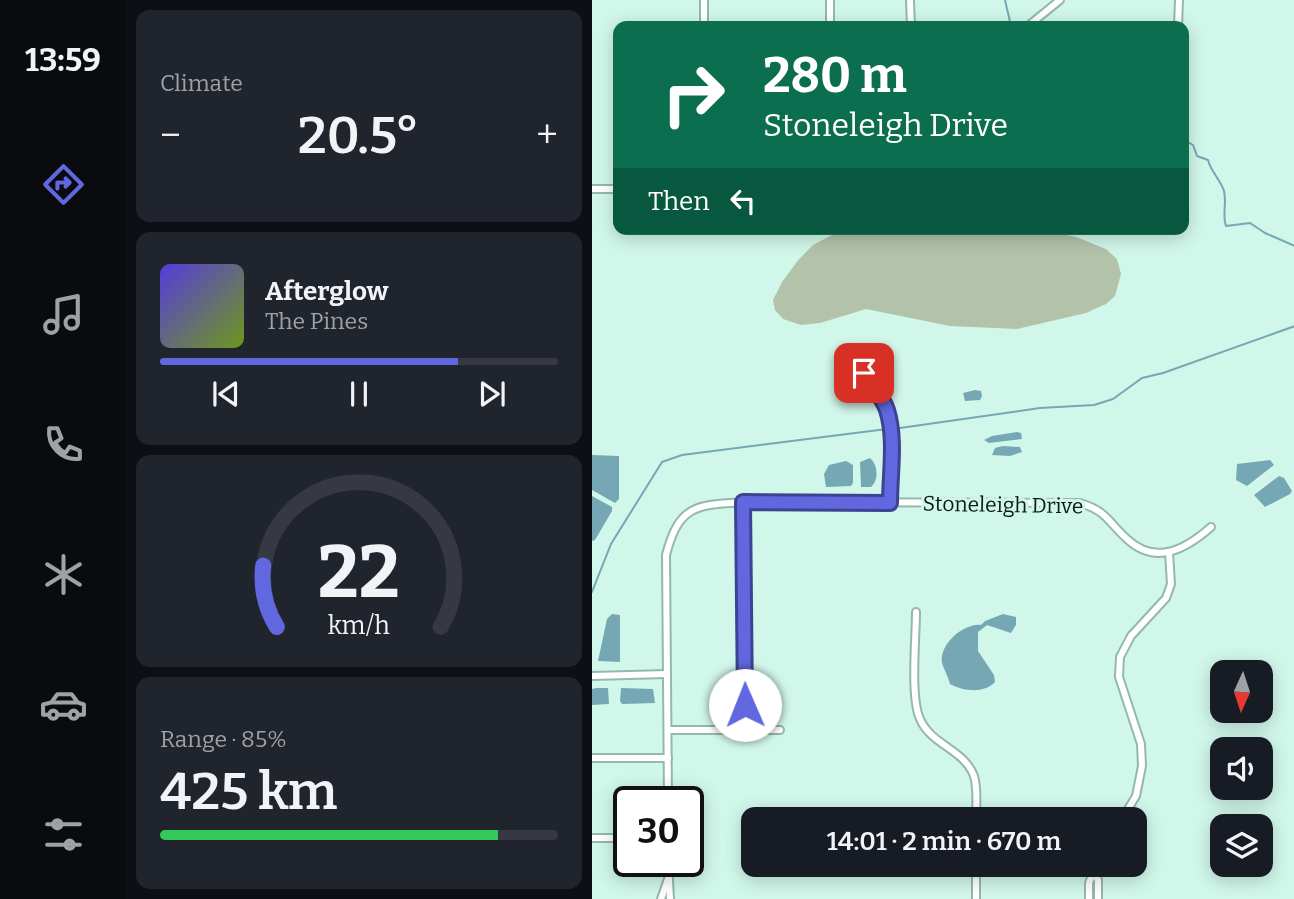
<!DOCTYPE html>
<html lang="en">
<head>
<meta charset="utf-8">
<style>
	body { margin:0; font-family:Bitter,serif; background:#20242c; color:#f1f3f6; height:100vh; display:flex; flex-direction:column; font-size:26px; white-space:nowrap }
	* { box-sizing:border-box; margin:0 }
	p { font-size:23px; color:#9ea1a6 }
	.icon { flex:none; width:38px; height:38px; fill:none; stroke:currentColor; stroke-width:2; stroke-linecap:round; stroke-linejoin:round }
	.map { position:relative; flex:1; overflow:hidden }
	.sheet { display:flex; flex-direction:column; gap:10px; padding:10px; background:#0d0f14; width:466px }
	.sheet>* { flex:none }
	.hud { position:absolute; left:21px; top:21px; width:576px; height:214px; border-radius:14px; box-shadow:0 4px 18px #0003; background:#0b6e4f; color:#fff; overflow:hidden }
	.needle { width:46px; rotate:183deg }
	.tools { position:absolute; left:618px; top:660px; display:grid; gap:14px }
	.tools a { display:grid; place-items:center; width:63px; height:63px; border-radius:14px; background:#171b24; box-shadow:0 4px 18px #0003; font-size:35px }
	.speed { position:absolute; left:21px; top:786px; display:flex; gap:14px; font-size:35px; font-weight:700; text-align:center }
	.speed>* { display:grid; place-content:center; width:91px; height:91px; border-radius:50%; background:#171b24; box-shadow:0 4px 18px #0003; line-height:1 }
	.speed .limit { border:4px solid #111; border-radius:10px; background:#fff; color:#111 }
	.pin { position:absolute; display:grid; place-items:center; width:60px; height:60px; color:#fff; margin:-30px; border-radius:14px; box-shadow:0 4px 10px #0006 }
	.me { position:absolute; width:77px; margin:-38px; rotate:359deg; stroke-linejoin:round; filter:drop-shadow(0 0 5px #0008) }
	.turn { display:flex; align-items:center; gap:24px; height:147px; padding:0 35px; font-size:32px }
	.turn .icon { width:91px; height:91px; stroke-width:2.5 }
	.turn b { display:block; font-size:49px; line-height:60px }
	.then { display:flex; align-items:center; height:66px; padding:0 35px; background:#0003; gap:14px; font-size:26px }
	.big { font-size:52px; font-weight:600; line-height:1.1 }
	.sheet .card { flex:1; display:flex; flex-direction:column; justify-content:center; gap:10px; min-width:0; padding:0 24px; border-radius:14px; background:#20242c }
	.sheet .dial { align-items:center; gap:0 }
	.dial svg { height:182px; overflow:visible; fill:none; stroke:#363941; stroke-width:7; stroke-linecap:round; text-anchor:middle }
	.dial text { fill:#f1f3f6; stroke:none }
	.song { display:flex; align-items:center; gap:21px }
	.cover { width:84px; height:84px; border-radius:10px; background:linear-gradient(135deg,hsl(250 70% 55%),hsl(80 70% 35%)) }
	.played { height:7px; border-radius:4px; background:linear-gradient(90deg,#6067df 75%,#363941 75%) }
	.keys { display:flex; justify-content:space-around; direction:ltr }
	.heat { display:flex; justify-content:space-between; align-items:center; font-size:38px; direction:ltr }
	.charge { height:10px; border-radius:5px; background:linear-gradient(90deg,#34c759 85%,#363941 0) }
	.trip { position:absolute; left:149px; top:807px; width:406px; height:70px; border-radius:14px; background:#171b24; box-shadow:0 4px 18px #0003; font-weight:600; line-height:70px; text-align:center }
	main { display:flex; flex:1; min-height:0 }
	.dock { display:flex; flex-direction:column; width:126px; justify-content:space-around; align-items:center; background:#090b0e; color:#9ea1a6 }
	.dock .icon { width:49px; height:49px }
	.dock .active { color:#6067df }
	.dock b { font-size:32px; color:#f1f3f6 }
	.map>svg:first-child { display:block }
	.green { fill:#b3c3aa }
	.water { fill:#76a7b4 }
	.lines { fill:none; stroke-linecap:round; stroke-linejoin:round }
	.stream { stroke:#76a7b4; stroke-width:2 }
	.minor-casing { stroke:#94b8ad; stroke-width:10 }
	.minor { stroke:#fff; stroke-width:6 }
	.route-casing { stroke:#3e4391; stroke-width:18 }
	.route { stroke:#6067df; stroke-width:12 }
	.labels { text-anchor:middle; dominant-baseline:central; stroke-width:6; stroke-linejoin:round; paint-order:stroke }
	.street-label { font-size:21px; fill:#0d1b17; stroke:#d1f7eb }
</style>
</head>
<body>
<main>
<nav class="dock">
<b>13:59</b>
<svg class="icon active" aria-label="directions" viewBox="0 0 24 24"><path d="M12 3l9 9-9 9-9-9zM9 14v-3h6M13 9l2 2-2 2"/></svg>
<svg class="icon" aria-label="music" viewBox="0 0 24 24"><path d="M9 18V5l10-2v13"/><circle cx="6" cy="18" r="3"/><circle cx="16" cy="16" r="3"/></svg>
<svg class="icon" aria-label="phone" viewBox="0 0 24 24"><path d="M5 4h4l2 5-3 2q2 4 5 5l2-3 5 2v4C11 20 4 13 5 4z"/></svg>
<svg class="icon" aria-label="climate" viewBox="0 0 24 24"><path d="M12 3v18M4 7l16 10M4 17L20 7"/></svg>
<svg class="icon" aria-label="car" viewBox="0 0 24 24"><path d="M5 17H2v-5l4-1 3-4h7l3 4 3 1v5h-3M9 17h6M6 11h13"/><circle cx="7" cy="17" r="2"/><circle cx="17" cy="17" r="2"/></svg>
<svg class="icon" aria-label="filters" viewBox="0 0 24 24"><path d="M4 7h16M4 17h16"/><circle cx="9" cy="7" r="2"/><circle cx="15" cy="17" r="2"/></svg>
</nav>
<section class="sheet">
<div class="card"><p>Climate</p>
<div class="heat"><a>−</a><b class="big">20.5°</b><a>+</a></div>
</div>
<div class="card">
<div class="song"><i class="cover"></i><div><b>Afterglow</b><p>The Pines</p></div></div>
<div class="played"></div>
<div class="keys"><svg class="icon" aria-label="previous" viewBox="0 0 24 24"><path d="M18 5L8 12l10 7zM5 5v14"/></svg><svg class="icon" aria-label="pause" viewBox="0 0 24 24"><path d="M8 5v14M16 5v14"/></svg><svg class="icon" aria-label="next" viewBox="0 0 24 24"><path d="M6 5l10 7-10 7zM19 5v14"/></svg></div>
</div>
<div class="card dial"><svg viewBox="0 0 100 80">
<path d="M14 69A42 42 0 1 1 86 69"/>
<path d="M14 69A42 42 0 0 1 8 42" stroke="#6067df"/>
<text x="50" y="56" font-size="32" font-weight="700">22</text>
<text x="50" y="72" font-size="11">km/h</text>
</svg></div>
<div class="card"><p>Range · 85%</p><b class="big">425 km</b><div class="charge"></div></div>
</section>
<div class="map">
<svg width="703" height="899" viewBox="0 0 703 899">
	<rect width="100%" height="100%" fill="#d1f7eb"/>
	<polygon class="green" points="262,229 448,229 484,237 514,249 525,259 529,274 523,296 514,304 494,313 425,329 358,326 274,309 228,323 209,325 191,319 183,310 181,300 190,282 207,259 221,245 242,234"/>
	<g class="water">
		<polygon points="383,390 389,391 390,396 388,400 373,401 371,393"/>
		<polygon points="425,432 429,433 430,439 397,443 392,440 400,436"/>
		<polygon points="411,446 428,447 430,452 418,456 400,455 403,448"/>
		<polygon points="0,455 27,456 27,499 23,503 0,490"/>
		<path d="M278,458C286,465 287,480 279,487H269L268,462Z"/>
		<polygon points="678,460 682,465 655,486 644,480 645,464"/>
		<polygon points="254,461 261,465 261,483 259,486 234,487 232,474 237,465"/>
		<polygon points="687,476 692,478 700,491 698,494 673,507 662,495"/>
		<polygon points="0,496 20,507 20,511 3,540 0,541"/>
		<polygon points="20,614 28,615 28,662 6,661 15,619"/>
		<path d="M411,614L424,617V625L419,633L395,625L386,632V651L402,675L403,682C392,694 371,691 358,684C356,676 352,670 350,663C347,643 373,623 389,625L393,621Z"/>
		<polygon points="4,688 16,688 17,704 0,705 0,689"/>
		<polygon points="29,688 61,689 63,703 30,704 28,701"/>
	</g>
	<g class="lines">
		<g class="stream">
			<polyline points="413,0 419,26"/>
			<path d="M592,140L601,145L605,156L616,160C619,172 628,179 632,191C635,203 630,215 634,226L658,223L673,233L703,246"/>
			<polyline points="301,429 448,408 502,405 521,399 550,378 571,373 703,326"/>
			<polyline points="0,592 19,544 70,462 90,455 295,429"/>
		</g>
		<defs>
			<g id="minor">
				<polyline points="112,0 112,26"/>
				<polyline points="238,0 238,26"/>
				<polyline points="318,0 319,26"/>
				<polyline points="436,26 468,0"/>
				<polyline points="586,26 587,0"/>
				<polyline points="0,189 26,189"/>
				<circle cx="271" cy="381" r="7"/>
				<polyline points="278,384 295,407 299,426 298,503"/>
				<polyline points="151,502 153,730"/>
				<path d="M324,612C324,638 318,697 328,719C339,745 372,749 382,776C386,789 384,805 384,819"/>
				<polyline points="0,676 75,674"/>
				<polyline points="76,730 188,730"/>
				<polyline points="0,758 76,758"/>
				<path d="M76,802L74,555C87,505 104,505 151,502L488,503C515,511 516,522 535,539C564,566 594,549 619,527"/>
				<polyline points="530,819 544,796 550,766 549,744 527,677 528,657 539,636 574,598 579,584 577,553"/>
				<polyline points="0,838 37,838"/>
				<polyline points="76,861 78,899"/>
				<polyline points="502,874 506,880 506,899"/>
				<polyline points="69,899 76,879"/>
				<polyline points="384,899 384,864"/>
				<polyline points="497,899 497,883 504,864"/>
			</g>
		</defs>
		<use href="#minor" class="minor-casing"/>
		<use href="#minor" class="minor"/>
	</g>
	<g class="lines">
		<defs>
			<path id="route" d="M153,705L151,502L298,503C298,473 304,438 295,410C291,397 280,390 278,377L272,373"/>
		</defs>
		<use href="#route" class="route-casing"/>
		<use href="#route" class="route"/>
	</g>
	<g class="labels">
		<g class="street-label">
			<text transform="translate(411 505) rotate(1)">Stoneleigh Drive</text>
		</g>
	</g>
</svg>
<div class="tools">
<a><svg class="needle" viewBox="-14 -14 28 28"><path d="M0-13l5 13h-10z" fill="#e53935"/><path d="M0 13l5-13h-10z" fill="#9ea1a6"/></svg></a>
<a><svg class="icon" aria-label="sound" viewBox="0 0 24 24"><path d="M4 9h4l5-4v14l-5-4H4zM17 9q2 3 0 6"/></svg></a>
<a><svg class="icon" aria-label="layers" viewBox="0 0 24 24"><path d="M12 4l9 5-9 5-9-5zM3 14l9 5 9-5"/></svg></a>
</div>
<div class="speed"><div class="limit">30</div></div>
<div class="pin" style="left:272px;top:373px;background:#d93025"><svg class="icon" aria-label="arrive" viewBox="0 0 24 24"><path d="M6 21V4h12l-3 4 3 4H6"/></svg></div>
<svg class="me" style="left:153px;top:705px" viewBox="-20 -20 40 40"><circle r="19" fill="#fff"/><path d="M0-13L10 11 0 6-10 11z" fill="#6067df"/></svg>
<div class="trip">14:01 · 2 min · 670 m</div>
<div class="hud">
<div class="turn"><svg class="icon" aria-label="right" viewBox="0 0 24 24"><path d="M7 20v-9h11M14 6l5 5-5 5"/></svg><div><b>280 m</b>Stoneleigh Drive</div></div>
<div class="then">Then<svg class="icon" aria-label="left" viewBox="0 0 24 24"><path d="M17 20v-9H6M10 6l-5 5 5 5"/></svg></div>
</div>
</div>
</main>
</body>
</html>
